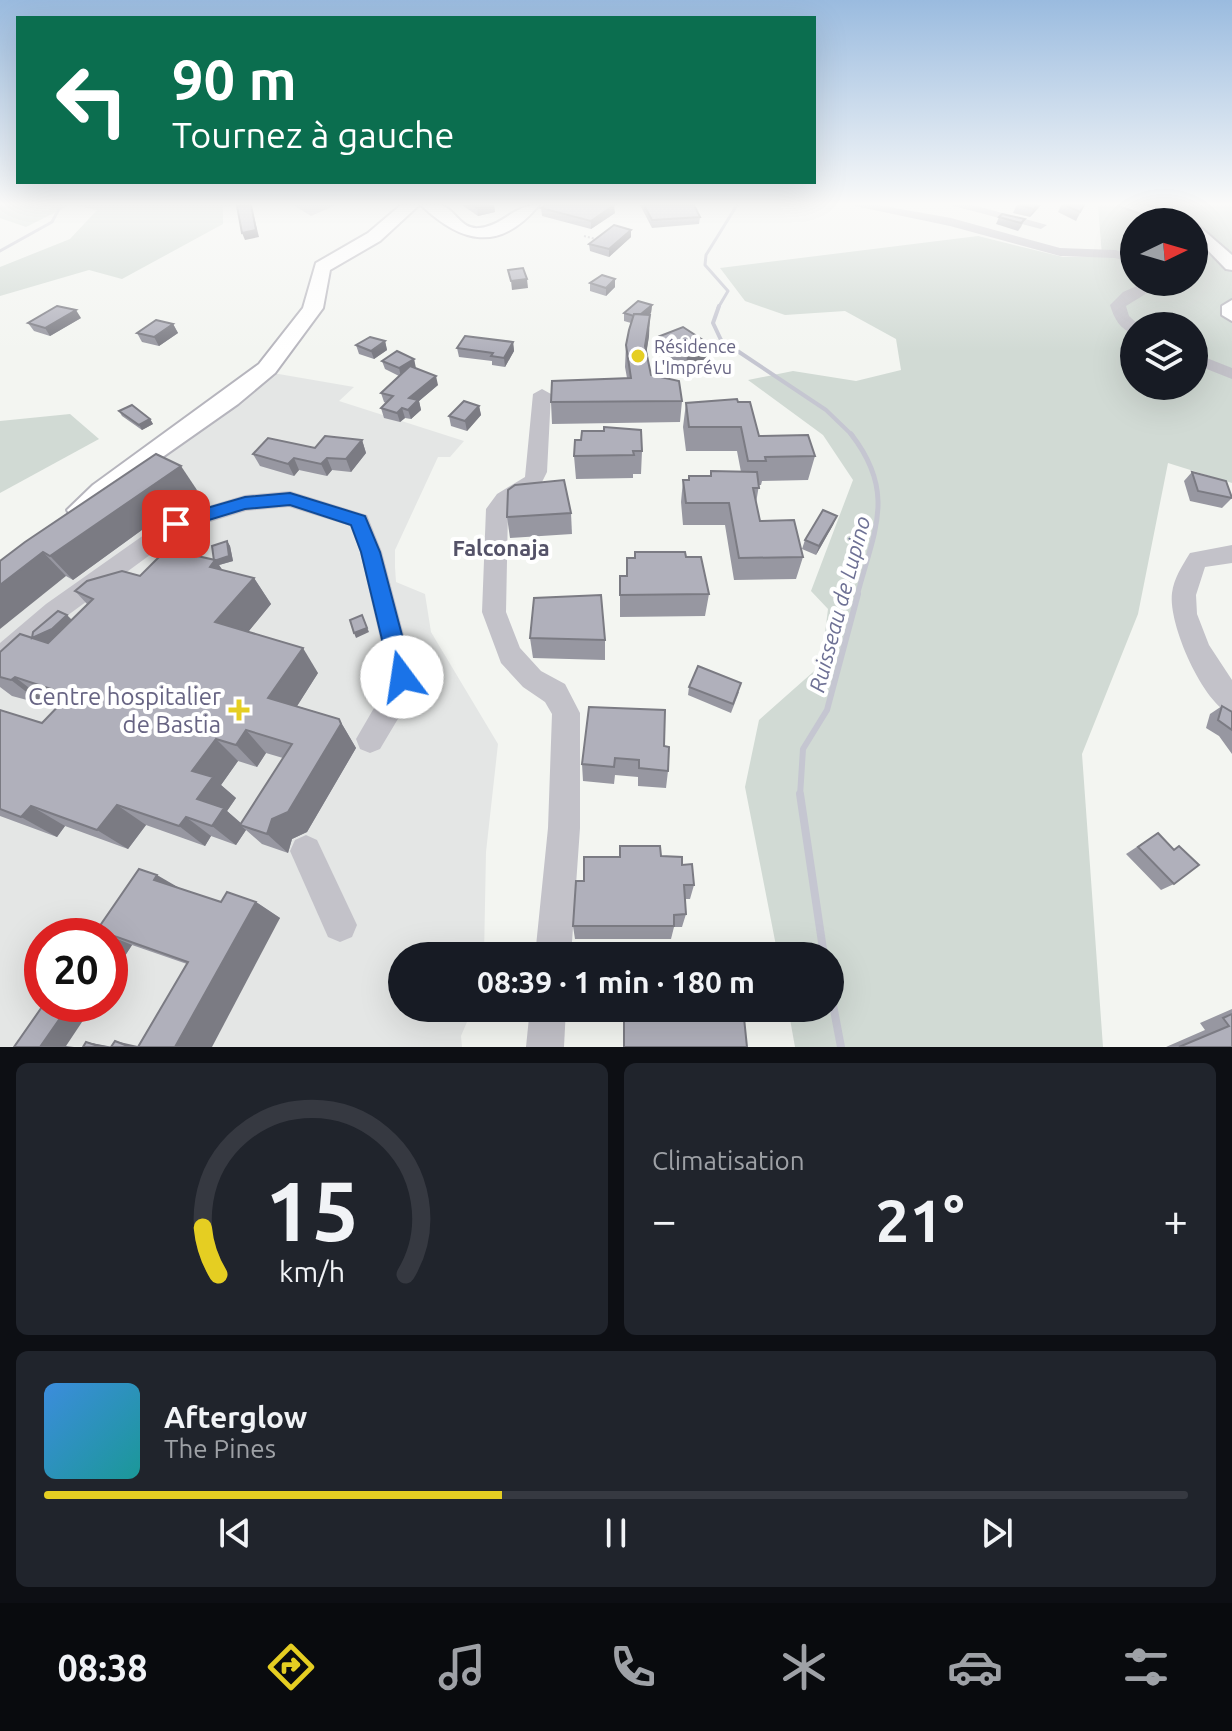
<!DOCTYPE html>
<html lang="fr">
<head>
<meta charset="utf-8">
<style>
	body { margin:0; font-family:Ubuntu,sans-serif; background:#20242c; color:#f1f3f6; height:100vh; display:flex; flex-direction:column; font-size:30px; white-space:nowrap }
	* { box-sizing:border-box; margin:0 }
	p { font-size:26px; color:#9ea1a6 }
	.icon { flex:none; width:44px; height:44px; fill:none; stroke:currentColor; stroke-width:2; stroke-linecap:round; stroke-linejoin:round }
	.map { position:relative; height:1047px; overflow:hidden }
	.side { display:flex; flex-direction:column; gap:16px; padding:16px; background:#0d0f14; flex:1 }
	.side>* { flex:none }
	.hud { position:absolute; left:16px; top:16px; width:800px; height:168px; border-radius:0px; box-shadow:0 8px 32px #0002; background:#0b6e4f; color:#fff; overflow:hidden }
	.needle { width:52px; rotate:85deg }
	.controls { position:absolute; left:1120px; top:208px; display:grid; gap:16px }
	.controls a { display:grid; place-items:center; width:88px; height:88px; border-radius:50%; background:#171b24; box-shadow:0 8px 32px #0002; font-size:40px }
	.speed { position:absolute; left:24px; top:918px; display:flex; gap:16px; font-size:40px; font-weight:700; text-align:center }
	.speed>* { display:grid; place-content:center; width:104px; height:104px; border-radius:50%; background:#171b24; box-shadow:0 8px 32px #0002; line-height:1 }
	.speed .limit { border:12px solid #d22; background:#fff; color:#111 }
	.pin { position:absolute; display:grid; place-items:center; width:68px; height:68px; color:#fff; margin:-34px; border-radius:16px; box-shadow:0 4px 12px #0006 }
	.me { position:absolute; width:88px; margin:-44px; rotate:346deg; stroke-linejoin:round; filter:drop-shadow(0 0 6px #0008) }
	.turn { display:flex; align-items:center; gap:28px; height:168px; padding:0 24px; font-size:36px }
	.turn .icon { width:104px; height:104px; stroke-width:2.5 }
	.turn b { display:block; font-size:56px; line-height:68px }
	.big { font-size:60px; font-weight:700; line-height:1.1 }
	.side .card { flex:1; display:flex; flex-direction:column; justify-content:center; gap:12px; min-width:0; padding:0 28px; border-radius:12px; background:#20242c }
	.side .dial { align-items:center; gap:0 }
	.dial svg { height:208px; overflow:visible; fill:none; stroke:#363941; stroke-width:7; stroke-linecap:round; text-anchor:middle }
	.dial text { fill:#f1f3f6; stroke:none }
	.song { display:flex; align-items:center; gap:24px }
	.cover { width:96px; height:96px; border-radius:12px; background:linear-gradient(135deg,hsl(210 70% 55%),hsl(180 70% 35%)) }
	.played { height:8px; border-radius:4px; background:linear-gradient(90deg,#e5ce22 40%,#363941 40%) }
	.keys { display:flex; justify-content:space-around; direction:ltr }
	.heat { display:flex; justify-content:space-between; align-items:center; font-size:44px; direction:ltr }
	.side .tiles { flex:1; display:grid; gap:16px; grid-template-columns:1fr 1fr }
	.card:last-child { grid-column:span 2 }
	.trip { position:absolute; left:388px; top:942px; width:456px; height:80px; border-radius:40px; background:#171b24; box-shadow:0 8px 32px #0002; font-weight:700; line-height:80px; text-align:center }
	.menu { display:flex; height:128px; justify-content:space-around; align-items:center; background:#090b0e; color:#9ea1a6 }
	.menu .icon { width:56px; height:56px }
	.menu .active { color:#e5ce22 }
	.menu b { font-size:36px; color:#f1f3f6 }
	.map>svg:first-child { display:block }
	.built { fill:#e4e6e5; fill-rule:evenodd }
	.green { fill:#d1dad4; fill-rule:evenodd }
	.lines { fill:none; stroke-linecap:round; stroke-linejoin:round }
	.stream-far4 { stroke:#c5c6d1; stroke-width:3 }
	.stream-far3 { stroke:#c5c6d1; stroke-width:4 }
	.stream-far2 { stroke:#c5c6d1; stroke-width:5 }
	.stream-far1 { stroke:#c5c6d1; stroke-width:6 }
	.stream { stroke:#c5c6d1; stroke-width:8 }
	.major-casing { stroke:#b6b5bd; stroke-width:4 }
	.path { stroke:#bababf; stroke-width:2; stroke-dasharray:2 2; stroke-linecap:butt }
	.minor { fill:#c3c2c9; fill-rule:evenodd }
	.major { fill:#fff; fill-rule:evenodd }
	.wall { fill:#9797a1; fill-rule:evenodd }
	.shaded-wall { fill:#7b7b83 }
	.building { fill:#b0b0bb; stroke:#7b7b83; stroke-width:2 }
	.route { fill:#1a73e8; stroke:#114b97; stroke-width:2 }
	.poi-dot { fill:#e5ce22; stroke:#fff; stroke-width:3 }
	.labels { text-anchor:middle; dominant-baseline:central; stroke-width:8; stroke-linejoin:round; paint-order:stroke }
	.far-poi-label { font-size:18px; fill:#676483; stroke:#fff; text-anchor:start }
	.neighbourhood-label { font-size:22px; font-weight:bold; fill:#545268; stroke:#fff }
	.water-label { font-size:22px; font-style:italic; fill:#6e7195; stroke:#fff }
	.near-poi-label { font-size:24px; fill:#676483; stroke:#fff; text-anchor:end }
</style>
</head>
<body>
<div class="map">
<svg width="1232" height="1047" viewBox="0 0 1232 1047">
	<rect width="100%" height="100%" fill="#f3f5f1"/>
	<path class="built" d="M267,372L354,387L339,401L464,441L450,457H438L395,550V567L396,582L425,594L431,632L498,744L486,852L484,956H402V1008H473L461,1036L462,1047H0V575ZM42,936H110V1004H42Z"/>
	<g class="green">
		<polygon points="0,205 70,205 26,227 0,218"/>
		<polygon points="73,205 237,205 223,207 223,224 122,279 89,270 0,296 0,267 70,239 97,210"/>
		<path d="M1098,205H1232V483L1168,463L1138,614L1082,754L1103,1047H795L788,1008H830V956H778L745,787L759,720L821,665L828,609L811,591L853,480L823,435L748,380L793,371L856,381L901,370L896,339L845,311L785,315L745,301L720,268L978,236L1063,257H1102ZM1134,222H1194V282H1134ZM1134,326H1194V386H1134Z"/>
		<polygon points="70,414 99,439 0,493 0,421"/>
	</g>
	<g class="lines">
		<g class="stream-far4">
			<polyline points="0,251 52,222 61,205"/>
			<polyline points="718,308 728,291 705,265 706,255 737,205"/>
		</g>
		<polyline class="stream-far3" points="719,306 713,323 721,340 826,410 853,436"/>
		<path class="stream-far2" d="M851,434C897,493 874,531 857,596"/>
		<polyline class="stream-far1" points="800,796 803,749 827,710 858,594"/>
		<g class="stream">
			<polyline points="800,794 824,956"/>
			<polyline points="830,989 841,1047"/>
		</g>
		<defs>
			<g id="major">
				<polygon points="401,205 419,205 380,241 330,270 323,308 275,373 238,404 154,463 91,517 81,520 71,517 67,510 93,485 259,364 303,308 316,263 368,233"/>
				<path d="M421,205C427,205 436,204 441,205C456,210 461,230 479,228C503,226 513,205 539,205C499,253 461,243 421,205Z"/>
				<polygon points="1119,205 1144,205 1191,222 1166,222"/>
				<polygon points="1194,222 1232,255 1232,270 1226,269 1194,236"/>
				<polygon points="1232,300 1232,321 1222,315 1222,306"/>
			</g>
		</defs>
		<use href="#major" class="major-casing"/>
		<polyline class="path" points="584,236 596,239"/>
		<g class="minor">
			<polygon points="293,205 336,205 311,216"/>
			<polygon points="850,205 878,205 951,218 1060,248 1115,250 1134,255 1134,263 1115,258 1060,256 950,226"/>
			<polygon points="950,205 973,205 1047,225 1041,229"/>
			<path d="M1146,282H1165L1126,306L1129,316L1140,326H1134V334C1120,330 1114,318 1110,305L1123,292Z"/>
			<polygon points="1194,353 1232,368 1232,379 1194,364"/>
			<polygon points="542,389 551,394 547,472 540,486 508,510 506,612 520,648 541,671 565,684 580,713 580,828 571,956 535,956 548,828 552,714 545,702 523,687 501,663 482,612 486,509 497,494 525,477 533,394"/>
			<polygon points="290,491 367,515 382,552 415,677 408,702 380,749 370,753 360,749 356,739 385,689 389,677 360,552 350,526 289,507 246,511 184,530 64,618 9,667 0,670 0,643 46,604 168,518 245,495"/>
			<path d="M1232,545V563L1205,567L1196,595L1197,614L1209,645L1232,680V715C1203,704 1168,624 1172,593C1174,578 1182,566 1190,553Z"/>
			<polygon points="306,835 317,840 357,925 352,937 340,942 328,937 290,851 295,840"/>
			<polygon points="530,1008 566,1008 564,1047 526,1047"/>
		</g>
		<use href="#major" class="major"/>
	</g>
	<g class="wall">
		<polygon points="462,205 494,205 495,212 478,216"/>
		<polygon points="640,205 694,205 700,217 699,224 652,228"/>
		<polygon points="1017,205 1041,205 1030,217 1013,213"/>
		<polygon points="1061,205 1084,205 1076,221 1058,212"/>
		<polygon points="541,208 615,213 591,229 542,216"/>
		<polygon points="999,217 1025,219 1021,227 1018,231 996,224"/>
		<polygon points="631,230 631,237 609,257 590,251 589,244"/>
		<polygon points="590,283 615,287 606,296 590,291"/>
		<polygon points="652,305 651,313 649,315 649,336 646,353 651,375 682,401 680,422 552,424 551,402 627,378 625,367 626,345 631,323 624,321 624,313"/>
		<polygon points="81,318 50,336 34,331 28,323"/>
		<polygon points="173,324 178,333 159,346 142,342 137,333"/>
		<polygon points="660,336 710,360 686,369 660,350"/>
		<polygon points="385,341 387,350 374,359 359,354 356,345"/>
		<polygon points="513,342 514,351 505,367 492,365 492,361 459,357 457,348"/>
		<polygon points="414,359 415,368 438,385 419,401 421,410 411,419 405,418 400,422 384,418 381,408 386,403 384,402 381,393 399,376 385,369 382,361"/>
		<polygon points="738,402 759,436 815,456 808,480 762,481 761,485 759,485 756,503 760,521 803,557 796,579 734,580 725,525 683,525 681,502 683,480 710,476 711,471 741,472 737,451 686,451 683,427 686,403"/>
		<polygon points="479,406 481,415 467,431 451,426 449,416"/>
		<polygon points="119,411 150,419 153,424 142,430 122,416"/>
		<polygon points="362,440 366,453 351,472 332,470 327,476 299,470 294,476 260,466 253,454 315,448"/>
		<polygon points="642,451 641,474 633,474 633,478 576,479 574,456"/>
		<polygon points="1192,472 1232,498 1222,508 1190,501 1184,481"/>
		<polygon points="197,490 73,580 66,576 0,561"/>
		<polygon points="571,513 572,534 510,538 507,517"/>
		<polygon points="837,516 833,525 816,555 802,549 805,540"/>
		<path d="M227,541L230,546L233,561L219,565L222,570L254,578L271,604L248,632L318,673L297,706L339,719L356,748L307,832L292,839L288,853L262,844L246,830L236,845L211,836L205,846L146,825L128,849L65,826L57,837L0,816V710L42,723L59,705L46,701L42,704L12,696L0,687V652L72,619L87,604L75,591L214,560ZM266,753L283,758L241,823L227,811L236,798L221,785L238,761L257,767Z"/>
		<polygon points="686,557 709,594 705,616 620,617 620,576 626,576 627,558"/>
		<polygon points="530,638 605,640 605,660 533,658"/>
		<polygon points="689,687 739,692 731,713 688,695"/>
		<polygon points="1222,706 1232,712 1232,754 1219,736 1206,728 1210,714"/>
		<polygon points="664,746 668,771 666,788 638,786 638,777 615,775 614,784 583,781 582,764"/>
		<polygon points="1158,833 1174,849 1179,846 1174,884 1161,890 1126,854"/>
		<polygon points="661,856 682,865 694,885 690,899 685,899 686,914 682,927 674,927 671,939 575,939 573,926 584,881"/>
		<polygon points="183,890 221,902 256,902 280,918 175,1047 83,1047 86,1042 111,1047 138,1046 187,964 132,945 110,979 110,936 97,930"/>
		<polygon points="1232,1009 1232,1047 1166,1047 1205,1030 1200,1023"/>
	</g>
	<g class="shaded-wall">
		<polygon points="251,205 259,237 245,240 242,233"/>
		<polygon points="489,205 494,205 495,212 478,216 477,208"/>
		<polygon points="614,205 615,213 591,229 591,221"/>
		<polygon points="1037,205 1041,205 1030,217 1034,209"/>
		<polygon points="631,230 631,237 609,257 609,249"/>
		<polygon points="527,279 528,288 512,290 511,281"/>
		<polygon points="615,279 615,287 606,296 606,288"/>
		<polygon points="652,305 651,313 638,325 638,317"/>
		<polygon points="76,310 81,318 50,336 45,328"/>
		<polygon points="650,315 649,336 644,368 645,346"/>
		<polygon points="173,324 178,333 159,346 154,337"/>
		<polygon points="385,341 387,350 374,359 371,351"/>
		<polygon points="513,342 514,351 505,367 504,358"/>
		<polygon points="712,346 710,360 686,369 687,355"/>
		<polygon points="414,359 416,368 401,377 399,368"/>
		<polygon points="436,376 438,385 419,401 421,410 411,419 408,410 409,398"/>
		<polygon points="479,406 481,415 467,431 465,421"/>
		<polygon points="402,408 405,418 400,422 397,413"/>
		<polygon points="150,419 153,424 142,430 139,425"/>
		<polygon points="362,440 366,453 351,472 346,459"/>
		<polygon points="294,458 299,470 294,476 288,464"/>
		<polygon points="327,458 332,470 327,476 321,464"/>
		<polygon points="181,466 197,490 73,580 50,556"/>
		<polygon points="837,516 833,525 816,555 819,546"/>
		<polygon points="227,541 230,546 233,561 219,565 234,587 210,567"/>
		<polygon points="43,552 66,576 0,629 0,585"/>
		<polygon points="254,578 271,604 235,648 215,622"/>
		<polygon points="67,615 76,624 42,647 32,638"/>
		<polygon points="362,615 369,632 356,638 354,633"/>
		<polygon points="303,648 318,673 287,722 268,698"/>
		<polygon points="15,677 46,701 42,704 11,680"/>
		<polygon points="339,719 356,748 307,832 292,839 288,853 267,834 272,819"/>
		<polygon points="246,730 266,753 257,767 236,745"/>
		<polygon points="216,739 238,761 221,785 236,798 227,811 245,827 240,825 246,830 236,845 212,826 197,799 192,771"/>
		<polygon points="117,805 146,825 128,849 97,830"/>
		<polygon points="31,806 65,826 57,837 21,817"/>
		<polygon points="186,817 211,836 205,846 179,826"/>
		<polygon points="157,875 188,893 154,880"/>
		<polygon points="256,902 280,918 212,1047 175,1047"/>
		<polygon points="115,938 132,945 110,979 110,945"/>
		<polygon points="70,1004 94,1004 66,1046 74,1047 40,1047"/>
		<polygon points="115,1041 142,1047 130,1047"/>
		<polygon points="86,1042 113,1047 101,1047"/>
	</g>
	<g class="building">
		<polygon points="251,205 256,230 242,233 237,206"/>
		<polygon points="472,205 489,205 477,208"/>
		<polygon points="546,205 614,205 591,221 541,208"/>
		<polygon points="644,205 694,205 700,217 652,220"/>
		<polygon points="1019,205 1037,205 1034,209"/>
		<polygon points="1065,205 1084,205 1080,212"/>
		<polygon points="1002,214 1025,219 1021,223 999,217"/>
		<polygon points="614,225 631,230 609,249 589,244"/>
		<polygon points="523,268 527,279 511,281 508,270"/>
		<polygon points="602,275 615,279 606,288 590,283"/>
		<polygon points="638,301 652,305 641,314 634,314 634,316 624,313"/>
		<polygon points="57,306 76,310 45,328 28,323"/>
		<polygon points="634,314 650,315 645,346 651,375 679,381 682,401 551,402 552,381 631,378 626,345 629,330"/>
		<polygon points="156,320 173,324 154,337 137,333"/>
		<polygon points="683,327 712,346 687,355 660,336"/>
		<polygon points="465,336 513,342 504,358 491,356 493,353 457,348"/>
		<polygon points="370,337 385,341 371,351 356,345"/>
		<polygon points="397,351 414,359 399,368 382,361"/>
		<polygon points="410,366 436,376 409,398 418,400 408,410 402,408 397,413 381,408 393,396 381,393"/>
		<polygon points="737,399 738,402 750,402 759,436 808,435 815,456 765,457 766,461 748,461 741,427 689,427 686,403"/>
		<polygon points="464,401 479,406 465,421 449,416"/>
		<polygon points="132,405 150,419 139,425 119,411"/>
		<polygon points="604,427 641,430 642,451 633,451 634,455 574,456 575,440 581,440 582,431 604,431"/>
		<polygon points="325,436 362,440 346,459 327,458 321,464 294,458 288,464 253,454 268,438 315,448"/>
		<polygon points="156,454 181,466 50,556 43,552 0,585 0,561 25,542"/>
		<polygon points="711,471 757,472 759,488 753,488 760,521 794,520 803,557 739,558 729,503 686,503 683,480 689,480 689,476 711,476"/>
		<polygon points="1192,472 1226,481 1232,498 1198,491"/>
		<polygon points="564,480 571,513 507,517 508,490 515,485"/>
		<polygon points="823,510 837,516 819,546 805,540"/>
		<polygon points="227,541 229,556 214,561 212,546"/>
		<polygon points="175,551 215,560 210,567 254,578 215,622 303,648 268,698 339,719 341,724 288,812 272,819 267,834 240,825 292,744 246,730 236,745 216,739 192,771 213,777 197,799 224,808 212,826 186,817 179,826 117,805 97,830 31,806 21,817 0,809 0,710 42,723 69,695 15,677 11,680 0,677 0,652 20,634 48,643 93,599 75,591 87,581 122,571 140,576 161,555"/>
		<polygon points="635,552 685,552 686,557 701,557 709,594 620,595 620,576 627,576 627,558 635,558"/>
		<polygon points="601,595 605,640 530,638 534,598"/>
		<polygon points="58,611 67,615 52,629 32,638 33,632"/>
		<polygon points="362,615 367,628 354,633 350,620"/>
		<polygon points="698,666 741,683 733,704 689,687"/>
		<polygon points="1222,706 1232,712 1232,730 1218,720"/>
		<polygon points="589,707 665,710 664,746 669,747 668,771 639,768 639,760 615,758 614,767 582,764"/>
		<polygon points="1158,833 1174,850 1179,846 1199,865 1174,884 1138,847"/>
		<polygon points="620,846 660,846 661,856 682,857 682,865 692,864 694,885 684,885 686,914 674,915 674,926 573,926 576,881 584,881 584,857 620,857"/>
		<polygon points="139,869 157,875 154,880 221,902 227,892 256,902 175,1047 138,1047 188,962 97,930"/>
		<polygon points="101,932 110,936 98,936"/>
		<polygon points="110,936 115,938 110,945"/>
		<polygon points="44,1004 70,1004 40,1047 14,1047"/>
		<polygon points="624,1008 743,1008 747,1047 624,1047"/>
		<polygon points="1232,1014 1232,1047 1179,1047 1229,1026 1223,1018"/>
		<polygon points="115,1041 130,1047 111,1047"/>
		<polygon points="86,1042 101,1047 83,1047"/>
	</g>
	<linearGradient id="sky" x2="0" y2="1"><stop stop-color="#9abbdf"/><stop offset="0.58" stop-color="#fafaf9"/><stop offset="1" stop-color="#fafaf9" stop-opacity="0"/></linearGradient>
	<rect width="1232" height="352" fill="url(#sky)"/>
	<polygon class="route" points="290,493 365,516 380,552 413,677 410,684 402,687 395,684 391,677 361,552 351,525 290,505 245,509 176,530 167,524 169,519 245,497"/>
	<g class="poi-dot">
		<circle cx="638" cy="356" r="8"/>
		<path d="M235 698h8v8h8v8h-8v8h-8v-8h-8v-8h8z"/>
	</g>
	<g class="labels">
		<g class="far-poi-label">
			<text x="654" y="346">Résidence<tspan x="654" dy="21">L'Imprévu</tspan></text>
		</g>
		<g class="neighbourhood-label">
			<text x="501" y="547">Falconaja</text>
		</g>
		<g class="water-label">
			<text transform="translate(839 604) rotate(-75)">Ruisseau de Lupino</text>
		</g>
		<g class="near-poi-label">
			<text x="221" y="696">Centre hospitalier<tspan x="221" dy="28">de Bastia</tspan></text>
		</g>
	</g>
</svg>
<div class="controls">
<a><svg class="needle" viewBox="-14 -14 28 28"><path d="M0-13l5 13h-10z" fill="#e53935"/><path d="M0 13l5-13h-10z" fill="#9ea1a6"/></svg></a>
<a><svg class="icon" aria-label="layers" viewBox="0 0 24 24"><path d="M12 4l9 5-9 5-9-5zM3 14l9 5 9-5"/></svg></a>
</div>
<div class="speed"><div class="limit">20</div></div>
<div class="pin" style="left:176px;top:524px;background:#d93025"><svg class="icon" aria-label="arrive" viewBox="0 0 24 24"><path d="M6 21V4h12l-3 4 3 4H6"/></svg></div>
<svg class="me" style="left:402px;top:677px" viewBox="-20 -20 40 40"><circle r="19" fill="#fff"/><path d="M0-13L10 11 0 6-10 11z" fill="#1a73e8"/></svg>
<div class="trip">08:39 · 1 min · 180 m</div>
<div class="hud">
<div class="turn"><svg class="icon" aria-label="left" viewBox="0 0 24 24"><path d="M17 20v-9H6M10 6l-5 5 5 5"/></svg><div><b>90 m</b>Tournez à gauche</div></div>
</div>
</div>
<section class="side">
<div class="tiles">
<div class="card dial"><svg viewBox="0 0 100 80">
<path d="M14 69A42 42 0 1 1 86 69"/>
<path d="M14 69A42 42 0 0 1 8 51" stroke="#e5ce22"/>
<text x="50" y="56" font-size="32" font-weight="700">15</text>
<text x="50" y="72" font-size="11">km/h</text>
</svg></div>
<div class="card"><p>Climatisation</p>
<div class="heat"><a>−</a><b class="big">21°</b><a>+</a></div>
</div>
<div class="card">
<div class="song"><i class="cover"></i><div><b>Afterglow</b><p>The Pines</p></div></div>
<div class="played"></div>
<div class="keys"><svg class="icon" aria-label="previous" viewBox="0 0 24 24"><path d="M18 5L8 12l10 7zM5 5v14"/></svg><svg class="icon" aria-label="pause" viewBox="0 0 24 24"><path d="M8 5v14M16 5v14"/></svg><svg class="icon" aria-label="next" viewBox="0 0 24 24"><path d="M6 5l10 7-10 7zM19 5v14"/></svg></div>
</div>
</div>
</section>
<nav class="menu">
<b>08:38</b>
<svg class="icon active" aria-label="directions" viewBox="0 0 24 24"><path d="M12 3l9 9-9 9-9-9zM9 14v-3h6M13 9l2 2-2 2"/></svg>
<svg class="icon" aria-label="music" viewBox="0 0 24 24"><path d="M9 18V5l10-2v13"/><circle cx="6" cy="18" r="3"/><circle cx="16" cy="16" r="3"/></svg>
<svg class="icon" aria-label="phone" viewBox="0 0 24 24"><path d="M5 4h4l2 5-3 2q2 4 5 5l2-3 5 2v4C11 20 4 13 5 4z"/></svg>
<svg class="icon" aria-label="climate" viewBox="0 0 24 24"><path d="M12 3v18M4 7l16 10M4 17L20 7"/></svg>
<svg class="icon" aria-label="car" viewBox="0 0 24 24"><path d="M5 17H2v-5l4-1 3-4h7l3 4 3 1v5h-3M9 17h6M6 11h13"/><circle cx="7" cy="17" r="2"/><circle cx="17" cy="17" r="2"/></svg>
<svg class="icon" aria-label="filters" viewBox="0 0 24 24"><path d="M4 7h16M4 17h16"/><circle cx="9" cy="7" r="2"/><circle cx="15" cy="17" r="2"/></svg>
</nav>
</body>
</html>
